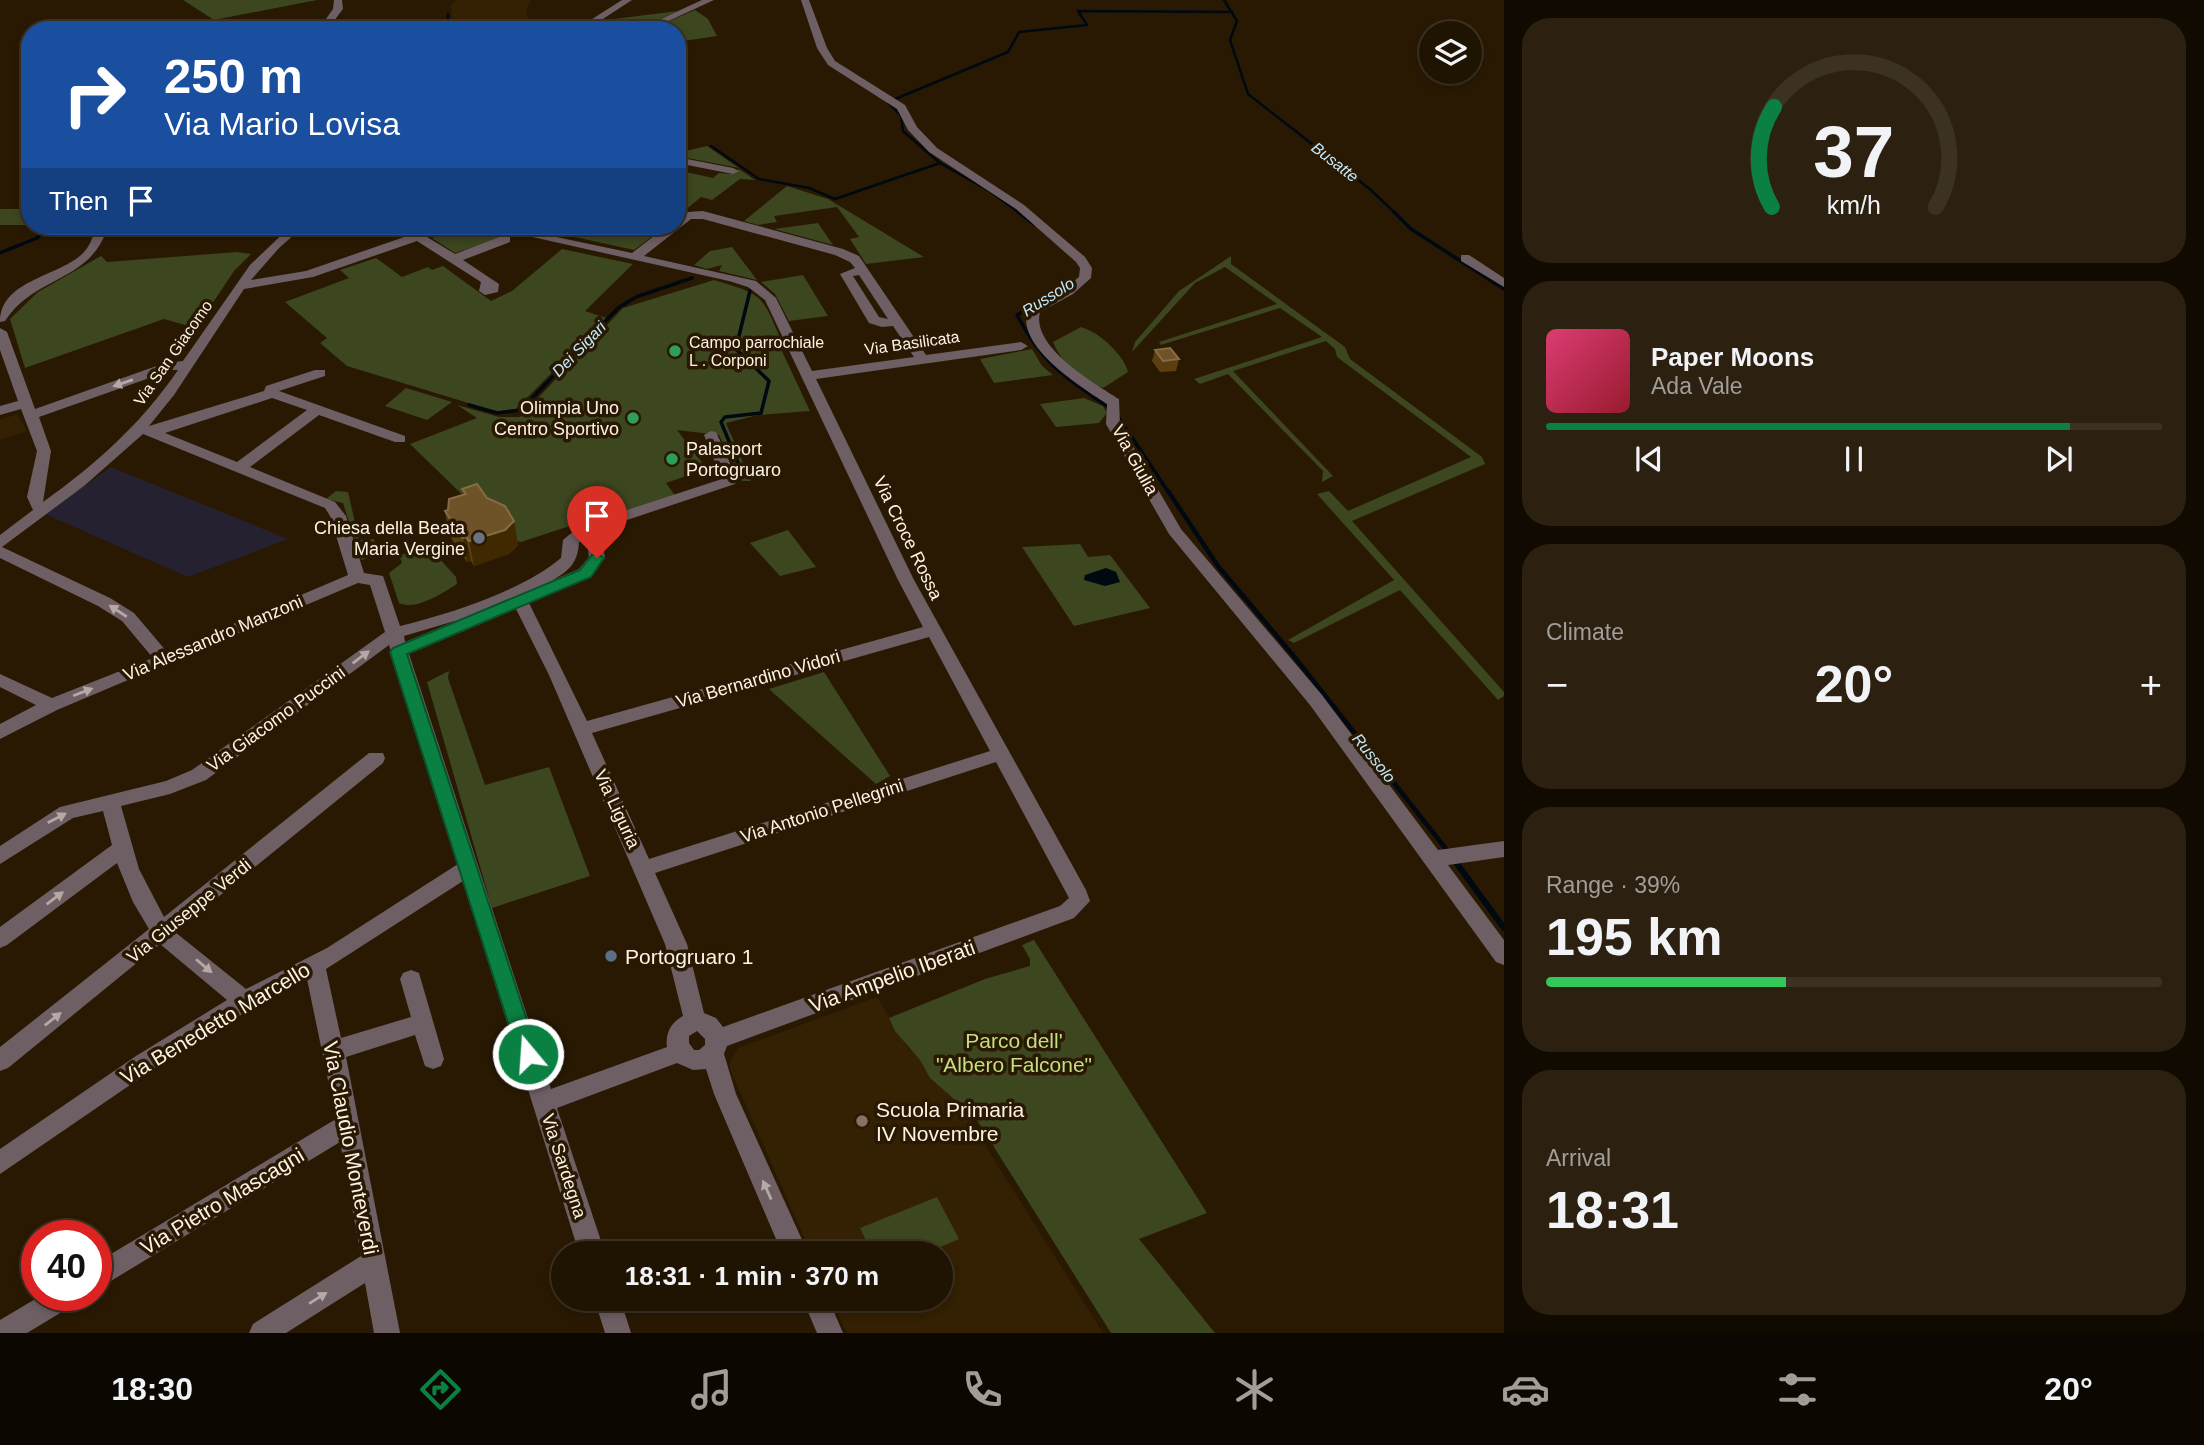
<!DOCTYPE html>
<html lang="en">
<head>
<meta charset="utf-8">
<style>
	body { margin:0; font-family:Helvetica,sans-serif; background:#2c2011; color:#f1f3f6; height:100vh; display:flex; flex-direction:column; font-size:26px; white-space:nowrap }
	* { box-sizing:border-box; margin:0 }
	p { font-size:23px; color:#a19e99 }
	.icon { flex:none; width:38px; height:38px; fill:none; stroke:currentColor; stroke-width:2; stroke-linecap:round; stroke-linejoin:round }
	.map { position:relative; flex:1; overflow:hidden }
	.drawer { display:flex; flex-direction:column; gap:18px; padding:18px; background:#110a01; width:700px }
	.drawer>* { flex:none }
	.hud { position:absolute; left:21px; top:21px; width:665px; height:214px; border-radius:28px; box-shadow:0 4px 10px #0003,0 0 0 2px #3c3224; background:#1a4fa0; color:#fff; overflow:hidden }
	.buttons { position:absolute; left:1419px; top:21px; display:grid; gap:14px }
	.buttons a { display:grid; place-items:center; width:63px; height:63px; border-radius:50%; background:#1f1302; box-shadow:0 4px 10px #0003,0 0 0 2px #3c3224; font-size:35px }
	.speed { position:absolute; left:21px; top:1220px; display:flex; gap:14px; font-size:35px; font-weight:700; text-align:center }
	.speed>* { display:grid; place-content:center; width:91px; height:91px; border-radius:50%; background:#1f1302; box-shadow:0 4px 10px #0003,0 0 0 2px #3c3224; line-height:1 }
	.speed .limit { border:10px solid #d22; background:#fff; color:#111 }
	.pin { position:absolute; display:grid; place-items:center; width:60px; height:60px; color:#fff; margin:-72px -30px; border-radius:50% 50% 50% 0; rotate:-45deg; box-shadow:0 0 7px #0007 }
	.pin .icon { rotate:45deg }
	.me { position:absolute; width:77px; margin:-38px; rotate:342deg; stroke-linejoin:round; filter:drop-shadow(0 0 5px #0008) }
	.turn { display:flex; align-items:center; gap:24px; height:147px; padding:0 28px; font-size:32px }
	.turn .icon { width:91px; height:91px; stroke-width:2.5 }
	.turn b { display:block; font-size:49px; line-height:60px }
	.then { display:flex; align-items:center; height:66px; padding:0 28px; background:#0003; gap:14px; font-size:26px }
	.big { font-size:52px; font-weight:700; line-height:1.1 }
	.drawer .widget { flex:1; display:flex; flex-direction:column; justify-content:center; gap:10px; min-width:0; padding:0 24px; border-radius:28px; background:#2c2011 }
	.drawer .dial { align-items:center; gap:0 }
	.dial svg { height:182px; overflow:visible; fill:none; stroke:#3c3224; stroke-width:7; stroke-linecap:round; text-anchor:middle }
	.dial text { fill:#f1f3f6; stroke:none }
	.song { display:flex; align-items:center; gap:21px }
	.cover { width:84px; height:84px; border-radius:10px; background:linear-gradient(135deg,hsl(340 70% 55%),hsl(350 70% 35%)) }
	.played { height:7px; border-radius:4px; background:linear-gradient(90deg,#0b8043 85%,#3c3224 85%) }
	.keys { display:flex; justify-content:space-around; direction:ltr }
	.heat { display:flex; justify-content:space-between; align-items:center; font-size:38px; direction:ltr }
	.charge { height:10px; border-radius:5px; background:linear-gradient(90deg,#34c759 39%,#3c3224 0) }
	.trip { position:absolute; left:551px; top:1241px; width:402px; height:70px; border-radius:35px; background:#1f1302; box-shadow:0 4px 10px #0003,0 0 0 2px #3c3224; font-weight:700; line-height:70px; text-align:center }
	.tab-bar { display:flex; height:112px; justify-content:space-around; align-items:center; background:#0c0801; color:#a19e99 }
	.tab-bar .icon { width:49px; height:49px }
	.tab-bar .current { color:#0b8043 }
	.tab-bar b { font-size:32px; color:#f1f3f6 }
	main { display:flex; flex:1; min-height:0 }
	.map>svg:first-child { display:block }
	.commercial { fill:#252131 }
	.built { fill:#342002 }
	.green { fill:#3c461f }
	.water { fill:#000811 }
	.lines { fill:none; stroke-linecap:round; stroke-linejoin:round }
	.stream-far3 { stroke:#000811; stroke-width:2.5 }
	.stream-far2 { stroke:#000811; stroke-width:3.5 }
	.stream-far1 { stroke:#000811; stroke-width:4.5 }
	.stream { stroke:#000811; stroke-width:6 }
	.minor { fill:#6e5f64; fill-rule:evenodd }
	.wall { fill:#5c3f10 }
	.shaded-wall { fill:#402801 }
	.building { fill:#6d5327; stroke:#846c44; stroke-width:2 }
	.oneway { fill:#b6a8a4 }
	.route { fill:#0b8043; stroke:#07532c; stroke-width:2 }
	.leisure-dot { fill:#2e9e5b; stroke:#291903; stroke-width:2.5 }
	.worship-dot { fill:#6b7280; stroke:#291903; stroke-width:2.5 }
	.service-dot { fill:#5c6f8a; stroke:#291903; stroke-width:2.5 }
	.education-dot { fill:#8d6e63; stroke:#291903; stroke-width:2.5 }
	.labels { text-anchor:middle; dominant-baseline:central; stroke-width:7; stroke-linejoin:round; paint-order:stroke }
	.far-water-label { font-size:16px; font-style:italic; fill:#c1eafc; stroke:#291903 }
	.far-poi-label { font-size:16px; fill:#fdf2e4; stroke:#291903; text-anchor:start }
	.far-street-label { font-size:16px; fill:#fdf2e4; stroke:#291903 }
	.poi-label { font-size:18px; fill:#fdf2e4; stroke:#291903; text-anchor:end }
	.street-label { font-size:18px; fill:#fdf2e4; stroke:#291903 }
	.near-poi-label { font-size:21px; fill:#fdf2e4; stroke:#291903; text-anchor:start }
	.near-street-label { font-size:21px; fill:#fdf2e4; stroke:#291903 }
	.near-park-label { font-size:21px; fill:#c4df80; stroke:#291903 }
</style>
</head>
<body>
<main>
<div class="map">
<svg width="1504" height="1333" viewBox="0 0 1504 1333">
	<rect width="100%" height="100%" fill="#291903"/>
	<polygon class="commercial" points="111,467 288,539 188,577 45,514"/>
	<g class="built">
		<polygon points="457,0 531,0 526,10 531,30 452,26 451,5"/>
		<polygon points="17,414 27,431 0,440 0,420"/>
		<polygon points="877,997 910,1051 928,1044 993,1158 1103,1333 847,1333 831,1299 942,1298 942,1253 811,1253 730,1069 730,1061 738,1048"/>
	</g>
	<g class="green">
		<polygon points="183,0 317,0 214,20"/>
		<polygon points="695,10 708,19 717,36 677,42 677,30 653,28"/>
		<polygon points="678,11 635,30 584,30 598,21"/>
		<polygon points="334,21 348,23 350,21 441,27 440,30 327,30"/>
		<polygon points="707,146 739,168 677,156 677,153"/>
		<polygon points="739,169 755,180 740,179 712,200 701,197 677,217 677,170 713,178 719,173 732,174"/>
		<polygon points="787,186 828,199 924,257 866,264 850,239 859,237 837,207 774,216 777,222 758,225 744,221"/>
		<rect x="0" y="209" width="30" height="16"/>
		<polygon points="818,223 833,245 774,229"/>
		<polygon points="525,226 666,226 634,250"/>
		<polygon points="464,230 506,236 455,253 432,238"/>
		<polygon points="732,247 757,280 719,271 722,265 707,269 694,265 710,251"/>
		<polygon points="562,249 633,264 585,311 606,318 515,410 502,412 488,409 347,366 320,343 327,338 285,302 349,278 340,270 376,258 402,277 428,267 432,270 443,266 491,301 512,291"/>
		<polygon points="237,252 251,254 234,271 196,328 164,319 25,368 10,319 38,292 101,256 107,262"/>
		<polygon points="1231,256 1231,264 1345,347 1350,359 1482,457 1485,464 1352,521 1504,692 1504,696 1498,700 1400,590 1294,643 1288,640 1394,580 1317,494 1329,491 1348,511 1471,457 1337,357 1335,349 1326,341 1233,371 1333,476 1322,482 1323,471 1228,374 1200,384 1194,379 1322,337 1280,308 1161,345 1159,342 1277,304 1225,267 1195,283 1132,352 1135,342 1179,291"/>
		<polygon points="803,275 828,316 789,321 775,294 761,282"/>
		<path d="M714,280C767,296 761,295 783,344L780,347L810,411L758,415L726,423L751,481H742L719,435L677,430L707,469L666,483L676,497L582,525L579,523L521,542L509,540L410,444L477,418L457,405L499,417H520L623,308Z"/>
		<path d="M1081,327C1099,332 1123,354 1128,372L1103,388C1082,382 1061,362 1053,342Z"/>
		<polygon points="1032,349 1042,366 1053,375 994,383 980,359"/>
		<polygon points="406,388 452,402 427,420 385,406"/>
		<polygon points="1084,398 1103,406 1107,413 1099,423 1056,427 1040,404"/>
		<polygon points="336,491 348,492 359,540 374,539 379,555 361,560 343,503 326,499"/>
		<polygon points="788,530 816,567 780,576 750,543"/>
		<polygon points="1080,544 1088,557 1110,555 1150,608 1074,626 1022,547"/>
		<path d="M430,548L456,577L457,584C442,593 417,611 399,603L389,573L402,563L399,555Z"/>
		<polygon points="449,671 448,678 485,785 549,767 590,876 492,908 427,682"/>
		<polygon points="824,672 890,776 876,784 769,689"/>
		<polygon points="1034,940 1207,1213 1139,1239 1215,1333 1111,1333 975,1117 963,1115 954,1099 930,1078 920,1060 895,1031 889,1018 985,979 1030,966 1030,959 1022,945"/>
		<polygon points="937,1197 959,1239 926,1253 872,1253 860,1228"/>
	</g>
	<polygon class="water" points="1106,568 1116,572 1120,582 1105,586 1084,580 1085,575"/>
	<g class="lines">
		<g class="stream-far3">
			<polyline points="1224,0 1237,21 1230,40 1248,94 1371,190 1396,214"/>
			<polyline points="447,30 448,14"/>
			<polyline points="711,146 759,179 809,188 835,199 940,163"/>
			<polyline points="1021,214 991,192 940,163 903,131 901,116 888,102 1008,52 1019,32 1087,25 1078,11 1232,12"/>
		</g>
		<g class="stream-far2">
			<polyline points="1018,212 1034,224"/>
			<polyline points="1394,212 1411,229 1504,289"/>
			<polyline points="0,253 37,238 48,226"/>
			<path d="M1034,305L1017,315C1044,366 1065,377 1111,409"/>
			<polyline points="736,348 750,291"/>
			<polyline points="737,350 769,381 761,413 725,417 721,422 743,475"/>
			<polyline points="469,405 497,413 521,410 618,308 636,297 692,278"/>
			<polyline points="1117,415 1169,493"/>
		</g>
		<polyline class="stream-far1" points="1168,491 1218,566 1297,660 1450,854"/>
		<polyline class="stream" points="1455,861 1504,928"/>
		<g class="minor">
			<polygon points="334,0 342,0 343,9 327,30 318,30 333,9"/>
			<polygon points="622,0 632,0 586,30 575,30"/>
			<polygon points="702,0 714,0 649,30 637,30"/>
			<path d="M801,0H809L827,48L835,61L905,105L917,127L937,148L1024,205L1085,257L1092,268L1091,278L1073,294L1040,312C1031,347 1094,383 1119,399L1120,424L1181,529L1322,695L1438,850L1504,841V857L1448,865L1504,940V965L1496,962L1310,705L1169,534L1106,424L1107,404C1081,387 1011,344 1029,307L1065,288L1079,277L1080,268L1076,262L1016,209L929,152L908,130L897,109L828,65L817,48Z"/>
			<polygon points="677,157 733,168 739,171 733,174 677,163"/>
			<path d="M703,211L843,249L859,256L926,355L1021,342L1028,346L1021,350L816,379L914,580L1086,890L1090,901L1074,918L727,1046L724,1054L736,1094L808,1253H782L714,1094L706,1069L693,1070L677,1063L557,1108L605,1253H579L463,881L326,969L341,1038L411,1017L400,979L403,973L411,970L419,973L444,1059L441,1066L433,1069L425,1066L415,1035L346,1057L400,1333H374L365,1283L286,1333H249L253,1324L361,1256L340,1142L96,1290V1263L336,1119L307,979L252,1008L152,1070L0,1174V1149L136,1056L227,1000L160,944L8,1068L0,1071V1047L149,929L133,902L117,863L7,945L0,948V927L112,845L103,811L73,818L0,864V846L60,807L166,781L192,770L385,632L370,585L358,583L57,710L0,739V724L36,705L0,687V674L52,698L153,658L122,621L98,606L0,558V535L33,510L27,497L37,451L21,409L0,415V406L18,401L0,350V328L7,332L35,409L165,363L183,361L250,265L291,226H304L279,248L251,280L306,271L436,226H453L427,237L455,254L502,236H510V242L463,260L499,284L498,292L485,295L479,291L481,282L417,241L313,277L244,289L174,395L149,426L264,391L266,386L315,370H325V376L279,391L405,436V442H395L319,415L250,467L335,502L346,516L364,573L383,576L400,626C449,614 524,590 561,558L563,540L581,525L722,479L704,435L711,431L716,432L738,481L735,484L606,527L601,533L605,558L591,577L529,603L587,721L923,627L898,580L765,300L748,287L729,281L483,226H504L632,253L667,226H677V218L688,212ZM691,219H703L835,255L850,262L855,268L840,274L869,323L882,327L893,326L914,357L812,371L776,298L756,281L644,256ZM859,275L888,319L879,317L853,276ZM172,370H178C141,424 96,464 43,502L51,451L39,417ZM272,398L307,410L237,462L165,433ZM143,434L325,508L330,516L348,575L167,652L134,613L110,598L2,547L84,486ZM586,537L589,557L579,569L551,581C569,571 578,563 579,542ZM516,609L549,675L665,944L683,1016C671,1022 665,1034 667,1047L551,1089L409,654ZM458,620L405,642L404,636ZM929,637L990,751L649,859L592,733ZM389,645L458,864L327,948L246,989L175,932L383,763L385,758L383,753H369L164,917L139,869L121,806L170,794L206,780ZM996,762L1069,898L1060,906L723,1027L716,1018L704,1013L687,944L655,873ZM697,1031L705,1039V1045L699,1050H694L689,1043V1036Z"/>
			<path d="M96,226H108C91,283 36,274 5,321L0,322C0,281 56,277 81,255C90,247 93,237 96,226Z"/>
			<polygon points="1461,255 1469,255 1504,278 1504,287 1461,261"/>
			<polygon points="42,1295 79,1295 75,1304 27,1333 0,1333 0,1320"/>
			<polygon points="594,1298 620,1298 631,1333 605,1333"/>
			<polygon points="802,1298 828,1298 843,1333 817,1333"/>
		</g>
	</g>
	<g class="wall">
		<polygon points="1155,350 1179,359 1176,371 1160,372 1152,361"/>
		<polygon points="462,489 518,545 509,554 474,566 471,561 467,562 449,535 445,511 448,510 463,495"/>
	</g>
	<g class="shaded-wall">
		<polygon points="514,521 518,545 509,554 474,566 469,541"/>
		<polygon points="466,537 471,561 467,562 463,538"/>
	</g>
	<g class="building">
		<polygon points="1170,348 1179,359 1163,361 1155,350"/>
		<polygon points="477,484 487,498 505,506 514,521 505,530 469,541 466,537 463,538 445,511 448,510 449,499 466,494 462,489"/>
	</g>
	<defs><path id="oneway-solid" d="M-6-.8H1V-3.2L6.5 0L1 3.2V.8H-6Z" transform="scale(1.75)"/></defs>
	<g class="oneway">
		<use href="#oneway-solid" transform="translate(123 383) rotate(161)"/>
		<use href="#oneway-solid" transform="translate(118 611) rotate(-147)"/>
		<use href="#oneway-solid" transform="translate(361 657) rotate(-37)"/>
		<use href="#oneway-solid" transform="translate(83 692) rotate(-21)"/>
		<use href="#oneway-solid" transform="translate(57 818) rotate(-27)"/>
		<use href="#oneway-solid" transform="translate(55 898) rotate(-37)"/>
		<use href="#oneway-solid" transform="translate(204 966) rotate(40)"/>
		<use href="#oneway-solid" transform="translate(53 1019) rotate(-38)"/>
		<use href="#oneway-solid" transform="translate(767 1190) rotate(-114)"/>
		<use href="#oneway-solid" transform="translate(318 1298) rotate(-32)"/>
	</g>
	<polygon class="route" points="597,554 604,558 591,577 407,654 538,1054 535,1060 528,1063 521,1060 518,1054 390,652 393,648 580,570 592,555"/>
	<g class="leisure-dot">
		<circle cx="675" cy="351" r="7"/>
		<circle cx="633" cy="418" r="7"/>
		<circle cx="672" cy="459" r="7"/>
	</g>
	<circle class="worship-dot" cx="479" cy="538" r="7"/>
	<circle class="service-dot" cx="611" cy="956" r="7"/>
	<circle class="education-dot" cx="862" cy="1121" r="7"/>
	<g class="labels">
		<g class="far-water-label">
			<text transform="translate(1335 162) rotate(38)">Busatte</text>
			<text transform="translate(1048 297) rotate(-32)">Russolo</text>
			<text transform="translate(579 349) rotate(-46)">Dei Sigari</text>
			<text transform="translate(1374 758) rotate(51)">Russolo</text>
		</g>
		<g class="far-poi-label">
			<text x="689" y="342">Campo parrochiale<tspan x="689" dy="18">L . Corponi</tspan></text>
		</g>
		<g class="far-street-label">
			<text transform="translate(912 343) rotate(-8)">Via Basilicata</text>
			<text transform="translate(173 353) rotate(-55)">Via San Giacomo</text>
		</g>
		<g class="poi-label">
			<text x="619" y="408">Olimpia Uno<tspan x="619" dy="21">Centro Sportivo</tspan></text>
			<text x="686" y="449" text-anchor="start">Palasport<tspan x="686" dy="21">Portogruaro</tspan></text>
			<text x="465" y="528">Chiesa della Beata<tspan x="465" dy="21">Maria Vergine</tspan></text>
		</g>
		<g class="street-label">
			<text transform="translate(1135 460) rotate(61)">Via Giulia</text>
			<text transform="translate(908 538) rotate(64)">Via Croce Rossa</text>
			<text transform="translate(213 638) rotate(-23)">Via Alessandro Manzoni</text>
			<text transform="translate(758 679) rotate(-16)">Via Bernardino Vidori</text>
			<text transform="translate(276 719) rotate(-36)">Via Giacomo Puccini</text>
			<text transform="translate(617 809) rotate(65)">Via Liguria</text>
			<text transform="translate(822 811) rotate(-18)">Via Antonio Pellegrini</text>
			<text transform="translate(189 911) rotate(-39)">Via Giuseppe Verdi</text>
			<text transform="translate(564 1166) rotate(72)">Via Sardegna</text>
		</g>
		<g class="near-poi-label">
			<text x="625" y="956">Portogruaro 1</text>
			<text x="876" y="1109">Scuola Primaria<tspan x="876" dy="24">IV Novembre</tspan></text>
		</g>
		<g class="near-street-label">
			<text transform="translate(892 976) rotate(-20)">Via Ampelio Iberati</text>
			<text transform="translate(215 1023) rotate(-31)">Via Benedetto Marcello</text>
			<text transform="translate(351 1148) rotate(79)">Via Claudio Monteverdi</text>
			<text transform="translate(222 1201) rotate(-31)">Via Pietro Mascagni</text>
		</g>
		<g class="near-park-label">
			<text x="1014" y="1040">Parco dell'<tspan x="1014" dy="24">"Albero Falcone"</tspan></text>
		</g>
	</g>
</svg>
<div class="buttons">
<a><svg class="icon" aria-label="layers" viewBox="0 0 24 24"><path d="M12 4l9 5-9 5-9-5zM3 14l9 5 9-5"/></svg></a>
</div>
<div class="speed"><div class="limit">40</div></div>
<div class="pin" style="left:597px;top:558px;background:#d93025"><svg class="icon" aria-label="arrive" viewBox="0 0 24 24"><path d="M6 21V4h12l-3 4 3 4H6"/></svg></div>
<svg class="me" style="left:528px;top:1054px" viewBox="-20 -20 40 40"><circle r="17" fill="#0b8043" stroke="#fff" stroke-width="3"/><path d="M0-11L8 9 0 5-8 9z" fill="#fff"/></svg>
<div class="trip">18:31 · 1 min · 370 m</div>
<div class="hud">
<div class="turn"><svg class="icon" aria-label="right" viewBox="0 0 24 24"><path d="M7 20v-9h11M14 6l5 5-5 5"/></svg><div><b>250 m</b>Via Mario Lovisa</div></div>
<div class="then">Then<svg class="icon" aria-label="arrive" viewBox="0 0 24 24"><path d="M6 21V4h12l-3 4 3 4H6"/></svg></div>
</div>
</div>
<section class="drawer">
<div class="widget dial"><svg viewBox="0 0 100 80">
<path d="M14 69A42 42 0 1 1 86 69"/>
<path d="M14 69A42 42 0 0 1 15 25" stroke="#0b8043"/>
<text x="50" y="56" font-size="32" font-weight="700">37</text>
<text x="50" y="72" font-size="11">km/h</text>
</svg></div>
<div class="widget">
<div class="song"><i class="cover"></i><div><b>Paper Moons</b><p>Ada Vale</p></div></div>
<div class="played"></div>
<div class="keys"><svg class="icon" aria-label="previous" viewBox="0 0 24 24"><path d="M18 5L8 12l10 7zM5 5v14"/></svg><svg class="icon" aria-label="pause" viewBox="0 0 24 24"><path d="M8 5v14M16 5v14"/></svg><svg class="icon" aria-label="next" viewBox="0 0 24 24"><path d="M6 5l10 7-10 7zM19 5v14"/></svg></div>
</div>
<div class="widget"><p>Climate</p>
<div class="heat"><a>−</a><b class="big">20°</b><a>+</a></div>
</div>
<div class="widget"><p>Range · 39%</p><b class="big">195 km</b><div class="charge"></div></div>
<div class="widget"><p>Arrival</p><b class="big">18:31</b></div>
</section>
</main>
<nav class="tab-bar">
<b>18:30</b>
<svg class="icon current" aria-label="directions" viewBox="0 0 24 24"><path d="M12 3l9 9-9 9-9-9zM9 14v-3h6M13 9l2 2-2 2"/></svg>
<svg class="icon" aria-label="music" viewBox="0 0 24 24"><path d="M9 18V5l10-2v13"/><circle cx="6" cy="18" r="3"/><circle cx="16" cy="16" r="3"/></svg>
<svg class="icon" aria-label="phone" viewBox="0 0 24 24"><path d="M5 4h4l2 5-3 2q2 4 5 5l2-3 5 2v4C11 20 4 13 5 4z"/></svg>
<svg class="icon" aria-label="climate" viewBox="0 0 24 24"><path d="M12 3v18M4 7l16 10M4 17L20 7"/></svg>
<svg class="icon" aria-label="car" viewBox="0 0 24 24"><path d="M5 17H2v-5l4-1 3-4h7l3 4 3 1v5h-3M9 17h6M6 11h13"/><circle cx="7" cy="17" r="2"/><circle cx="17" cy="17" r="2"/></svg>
<svg class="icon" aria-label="filters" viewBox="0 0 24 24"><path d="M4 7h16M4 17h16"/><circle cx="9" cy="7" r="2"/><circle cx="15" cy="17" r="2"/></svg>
<b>20°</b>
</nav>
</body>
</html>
